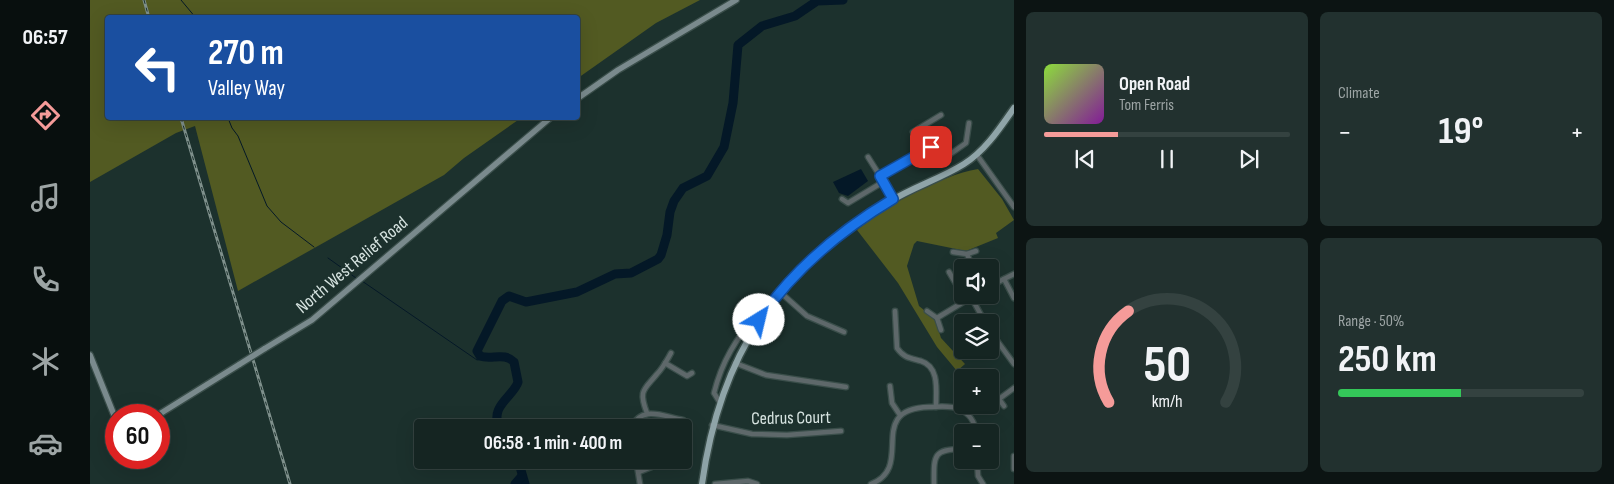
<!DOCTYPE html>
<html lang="en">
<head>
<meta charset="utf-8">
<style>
	body { margin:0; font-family:"Sofia Sans Condensed",sans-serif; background:#22312f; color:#f1f3f6; height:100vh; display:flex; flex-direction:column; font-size:19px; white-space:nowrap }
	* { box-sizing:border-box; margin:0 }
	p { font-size:16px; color:#9da5a5 }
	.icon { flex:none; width:28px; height:28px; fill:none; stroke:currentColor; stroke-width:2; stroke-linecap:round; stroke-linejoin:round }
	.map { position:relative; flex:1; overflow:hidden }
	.sheet { display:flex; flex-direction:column; gap:12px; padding:12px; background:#0c1413; width:600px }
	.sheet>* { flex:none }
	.guide { position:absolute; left:15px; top:15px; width:475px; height:105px; border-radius:5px; box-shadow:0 5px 20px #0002,0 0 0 1px #344240; background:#1a4fa0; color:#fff; overflow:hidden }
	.controls { position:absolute; left:864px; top:259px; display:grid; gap:10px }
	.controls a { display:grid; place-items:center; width:45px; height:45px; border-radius:5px; background:#152522; box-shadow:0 5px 20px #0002,0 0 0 1px #344240; font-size:25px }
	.speed { position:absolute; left:15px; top:404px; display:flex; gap:10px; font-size:25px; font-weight:700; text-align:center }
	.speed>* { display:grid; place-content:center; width:65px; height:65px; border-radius:50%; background:#152522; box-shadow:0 5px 20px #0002,0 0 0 1px #344240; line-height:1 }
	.speed .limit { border:8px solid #d22; background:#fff; color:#111 }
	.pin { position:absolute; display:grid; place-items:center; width:42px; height:42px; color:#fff; margin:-21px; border-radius:10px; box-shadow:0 2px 8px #0006 }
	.me { position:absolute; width:55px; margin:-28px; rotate:36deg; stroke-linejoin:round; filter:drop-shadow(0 0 4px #0008) }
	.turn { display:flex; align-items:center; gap:18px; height:105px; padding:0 20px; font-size:22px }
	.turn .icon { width:65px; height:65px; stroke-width:2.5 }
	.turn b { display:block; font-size:35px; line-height:42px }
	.big { font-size:38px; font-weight:700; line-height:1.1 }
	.sheet .widget { flex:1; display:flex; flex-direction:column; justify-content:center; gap:8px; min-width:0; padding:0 18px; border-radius:8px; background:#22312f }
	.sheet .dial { align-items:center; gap:0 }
	.dial svg { height:130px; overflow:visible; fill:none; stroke:#344240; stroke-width:7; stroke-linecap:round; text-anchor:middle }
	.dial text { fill:#f1f3f6; stroke:none }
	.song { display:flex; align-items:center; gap:15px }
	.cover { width:60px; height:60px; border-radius:8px; background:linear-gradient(135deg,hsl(90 70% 55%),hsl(290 70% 35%)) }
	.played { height:5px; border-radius:2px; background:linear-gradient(90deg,#f59b99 30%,#344240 30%) }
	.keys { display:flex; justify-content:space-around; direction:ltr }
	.heat { display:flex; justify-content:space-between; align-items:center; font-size:28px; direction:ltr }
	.charge { height:8px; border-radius:4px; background:linear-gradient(90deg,#34c759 50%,#344240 0) }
	.sheet .tiles { flex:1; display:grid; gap:12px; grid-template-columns:repeat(2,1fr) }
	.trip { position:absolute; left:324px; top:419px; width:278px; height:50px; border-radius:5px; background:#152522; box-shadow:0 5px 20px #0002,0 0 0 1px #344240; font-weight:700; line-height:50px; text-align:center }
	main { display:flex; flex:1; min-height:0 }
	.dock { display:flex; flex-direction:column; width:90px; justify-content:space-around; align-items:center; background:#080f0e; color:#9da5a5 }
	.dock .icon { width:35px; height:35px }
	.dock .selected { color:#f59b99 }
	.dock b { font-size:22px; color:#f1f3f6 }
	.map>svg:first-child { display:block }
	.green { fill:#525a22 }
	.water { fill:#041827 }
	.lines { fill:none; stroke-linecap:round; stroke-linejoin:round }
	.stream { stroke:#041827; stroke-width:1 }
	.river { stroke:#041827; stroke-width:9 }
	.street-casing { stroke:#3a4e4a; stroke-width:7 }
	.secondary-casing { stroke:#3a4e4a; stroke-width:8 }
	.primary-casing { stroke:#3a4e4a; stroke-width:9 }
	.street { stroke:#5e686a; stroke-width:4.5 }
	.secondary { stroke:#7a8a8d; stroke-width:5.5 }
	.primary { stroke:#8fa4a8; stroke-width:6 }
	.rail-casing { stroke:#7f908c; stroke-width:3 }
	.rail { stroke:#1c312d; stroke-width:1; stroke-dasharray:4; stroke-linecap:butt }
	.secondary-bridge-casing { stroke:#3a4e4a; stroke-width:8; stroke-linecap:butt }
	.secondary-bridge { stroke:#7a8a8d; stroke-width:5.5 }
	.route-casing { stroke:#114b97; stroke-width:12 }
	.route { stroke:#1a73e8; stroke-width:9 }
	.labels { text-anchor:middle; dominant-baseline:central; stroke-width:5; stroke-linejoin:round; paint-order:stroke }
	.street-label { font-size:18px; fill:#d7e4e1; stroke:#1c312d }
</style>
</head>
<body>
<main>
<nav class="dock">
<b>06:57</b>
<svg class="icon selected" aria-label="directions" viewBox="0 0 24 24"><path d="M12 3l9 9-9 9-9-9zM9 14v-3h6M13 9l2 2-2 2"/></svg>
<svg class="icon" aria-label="music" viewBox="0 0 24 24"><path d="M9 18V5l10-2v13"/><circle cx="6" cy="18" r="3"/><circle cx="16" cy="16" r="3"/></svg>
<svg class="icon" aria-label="phone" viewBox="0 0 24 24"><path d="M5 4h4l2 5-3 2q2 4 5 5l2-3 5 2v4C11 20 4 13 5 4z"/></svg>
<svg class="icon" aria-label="climate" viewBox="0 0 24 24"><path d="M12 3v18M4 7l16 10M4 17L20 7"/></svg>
<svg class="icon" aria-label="car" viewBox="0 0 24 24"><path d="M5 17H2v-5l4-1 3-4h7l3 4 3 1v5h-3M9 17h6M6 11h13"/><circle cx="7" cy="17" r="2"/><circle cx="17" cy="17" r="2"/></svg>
</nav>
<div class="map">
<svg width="924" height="484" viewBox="0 0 924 484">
	<rect width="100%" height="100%" fill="#1c312d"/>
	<g class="green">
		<polygon points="0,0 610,0 566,23 488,78 488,18 18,18 18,118 431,118 374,158 354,175 148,291 105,126 86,133 0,182"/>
		<path d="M888,169L912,199L924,220L906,233L908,238L876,251L827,241L824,244L817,266L829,306L845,319L851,338L875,364L867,371L847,347L808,283L767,230C797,205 849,176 888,169Z"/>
	</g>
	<polygon class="water" points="771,169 778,181 758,196 749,193 743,182"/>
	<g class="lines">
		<g class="stream">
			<polyline points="91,0 106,18"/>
			<polyline points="138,118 142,128 148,136 177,206 191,222 224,247"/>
			<polyline points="238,258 266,278"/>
			<polyline points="272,281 387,360 396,358"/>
		</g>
		<g class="river">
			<path d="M410,428C398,407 424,396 428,382L424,362C415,352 401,360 390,356L387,351L412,301L419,296L436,302L487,292L525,274L541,273L568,259L571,255L577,235L580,212L584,201L593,188L617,176L634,147L643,103L648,45L672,26L705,16L727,1L753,0"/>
			<polyline points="428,460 435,484"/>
			<polyline points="425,484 432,476"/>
		</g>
		<defs>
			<g id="street">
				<polyline points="830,128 841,147"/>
				<polyline points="823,132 851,115"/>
				<polyline points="887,155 924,207"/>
				<polyline points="778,157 790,176"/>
				<polyline points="752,199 758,203 793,182"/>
				<polyline points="803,199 790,176 841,147 848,159 859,155 876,143 879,123"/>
				<polyline points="863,252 877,254 886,251"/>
				<polyline points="877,254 883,268"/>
				<polyline points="859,272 872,294"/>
				<polyline points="914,279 924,298"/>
				<polyline points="900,286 924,274"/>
				<polyline points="690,292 717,316 754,332"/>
				<polyline points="881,297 895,322"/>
				<path d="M805,311L807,348C814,358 820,358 831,361C850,367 846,391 846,407"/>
				<polyline points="837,311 847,318 851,330"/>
				<polyline points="847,318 885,295"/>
				<polyline points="900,331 924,364"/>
				<polyline points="575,363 597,376 602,373"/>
				<polyline points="645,363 676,375 756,387"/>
				<polyline points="800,386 802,403 810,415"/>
				<polyline points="904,392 914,406"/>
				<polyline points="909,399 924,388"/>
				<path d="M629,401L624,393C632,361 646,339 667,314"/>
				<path d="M557,413C548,390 554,390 567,374C573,368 577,360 581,353"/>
				<polyline points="622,425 662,434 697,435 751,431"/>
				<path d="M541,428C552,404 574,417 593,420"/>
				<polyline points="924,456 924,469"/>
				<polyline points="546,460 550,484"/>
				<polyline points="887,460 888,476 893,484"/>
				<polyline points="525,461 530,460"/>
				<polyline points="549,472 574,462 587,462"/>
				<polyline points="625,484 658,481 667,484"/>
				<path d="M781,484C826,467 774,409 839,407C848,407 860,405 869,409C879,413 885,422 886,432"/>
				<path d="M844,484C844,457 842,449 872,449"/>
			</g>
			<g id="secondary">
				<polyline points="488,98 528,70 646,0"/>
				<polyline points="174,349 222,320 460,118"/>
				<polyline points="0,355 26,420"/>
				<polyline points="68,415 150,364"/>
				<polyline points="26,420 21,433 26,442"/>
			</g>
			<path id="primary" d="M612,484C630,354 687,270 799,202C823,187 850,179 874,164C895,151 910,128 924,108"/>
		</defs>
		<use href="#street" class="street-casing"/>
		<use href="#secondary" class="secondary-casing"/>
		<use href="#primary" class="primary-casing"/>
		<use href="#street" class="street"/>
		<use href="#secondary" class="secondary"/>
		<use href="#primary" class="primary"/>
		<defs>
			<g id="rail">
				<polyline points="54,0 59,18"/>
				<polyline points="91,118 200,484"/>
			</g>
		</defs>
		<use href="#rail" class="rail-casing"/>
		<use href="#rail" class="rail"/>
		<defs>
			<polyline id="secondary-bridge" points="150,364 174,349"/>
		</defs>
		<use href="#secondary-bridge" class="secondary-bridge-casing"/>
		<use href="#secondary-bridge" class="secondary-bridge"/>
	</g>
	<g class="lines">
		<defs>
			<path id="route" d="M669,320C703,270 751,230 803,199L790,176L841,147"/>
		</defs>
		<use href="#route" class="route-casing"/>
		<use href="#route" class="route"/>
	</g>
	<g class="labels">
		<g class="street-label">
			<text transform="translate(262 265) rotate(-40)">North West Relief Road</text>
			<text transform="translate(701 418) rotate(-1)">Cedrus Court</text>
		</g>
	</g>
</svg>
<div class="controls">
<a><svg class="icon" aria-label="sound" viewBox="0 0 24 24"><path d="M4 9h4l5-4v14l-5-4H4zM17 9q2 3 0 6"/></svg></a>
<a><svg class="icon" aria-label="layers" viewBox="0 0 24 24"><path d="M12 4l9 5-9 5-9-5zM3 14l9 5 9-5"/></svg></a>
<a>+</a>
<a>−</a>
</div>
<div class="speed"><div class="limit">60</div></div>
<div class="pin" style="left:841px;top:147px;background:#d93025"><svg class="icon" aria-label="arrive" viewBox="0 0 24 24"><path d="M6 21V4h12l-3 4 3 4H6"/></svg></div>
<svg class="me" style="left:669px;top:320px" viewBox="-20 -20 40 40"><circle r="19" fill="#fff"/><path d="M0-13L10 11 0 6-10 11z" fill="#1a73e8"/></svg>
<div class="trip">06:58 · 1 min · 400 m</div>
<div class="guide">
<div class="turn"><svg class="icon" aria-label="left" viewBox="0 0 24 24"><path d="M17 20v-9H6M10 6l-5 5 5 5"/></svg><div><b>270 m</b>Valley Way</div></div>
</div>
</div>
<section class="sheet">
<div class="tiles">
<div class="widget">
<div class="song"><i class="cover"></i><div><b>Open Road</b><p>Tom Ferris</p></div></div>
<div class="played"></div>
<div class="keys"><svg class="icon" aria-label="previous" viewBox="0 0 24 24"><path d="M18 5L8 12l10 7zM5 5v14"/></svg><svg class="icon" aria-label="pause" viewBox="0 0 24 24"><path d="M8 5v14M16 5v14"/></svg><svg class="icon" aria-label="next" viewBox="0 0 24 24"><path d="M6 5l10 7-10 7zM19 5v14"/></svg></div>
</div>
<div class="widget"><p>Climate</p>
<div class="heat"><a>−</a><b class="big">19°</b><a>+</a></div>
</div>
<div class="widget dial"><svg viewBox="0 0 100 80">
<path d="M14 69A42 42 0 1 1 86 69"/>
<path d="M14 69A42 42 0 0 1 26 13" stroke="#f59b99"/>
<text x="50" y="56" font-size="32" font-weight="700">50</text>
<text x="50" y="72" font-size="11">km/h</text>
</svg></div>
<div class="widget"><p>Range · 50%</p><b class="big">250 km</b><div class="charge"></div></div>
</div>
</section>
</main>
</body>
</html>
